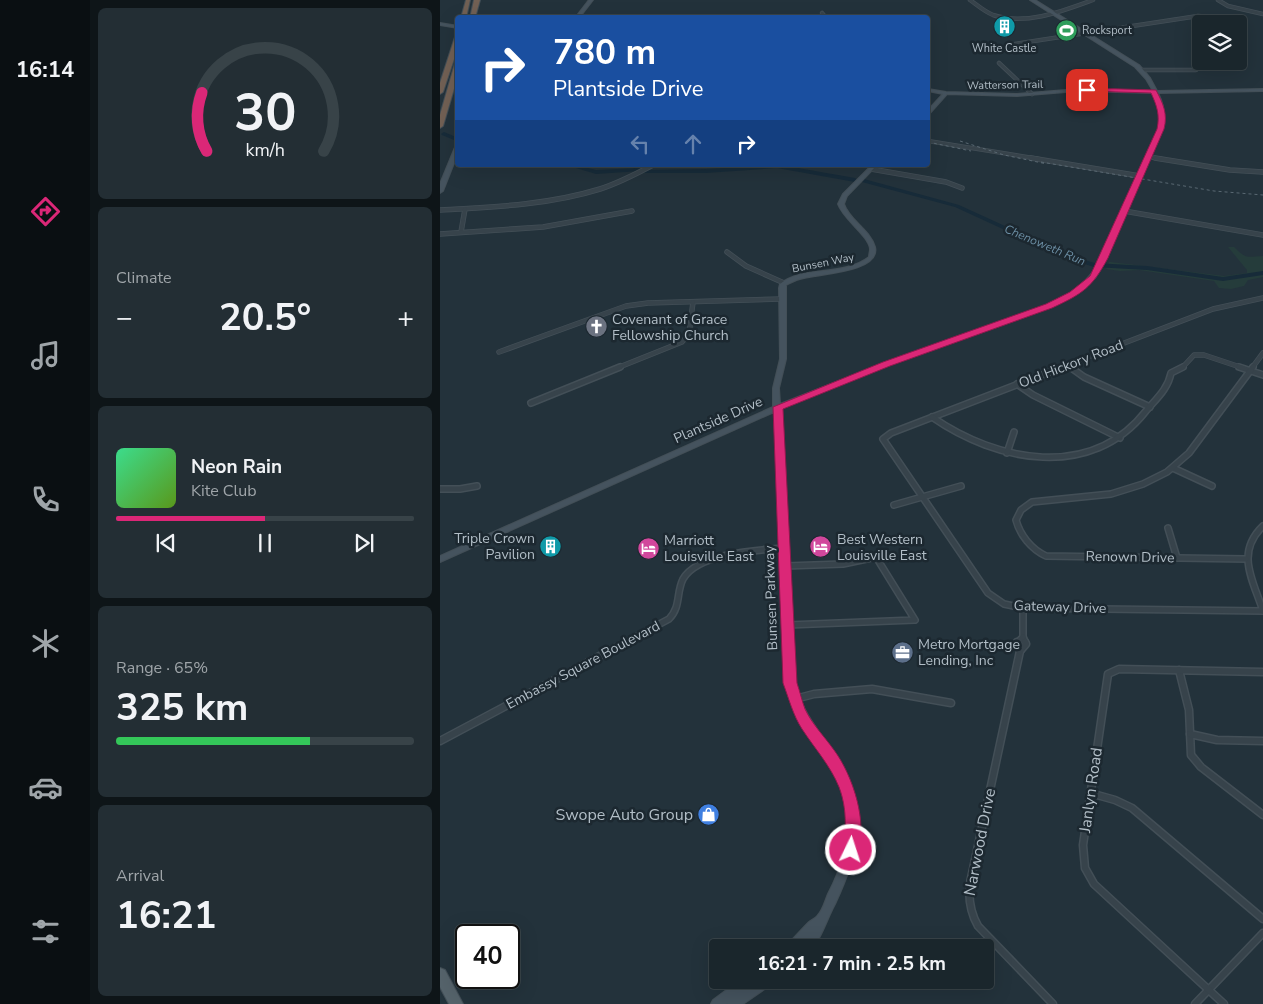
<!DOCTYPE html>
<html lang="en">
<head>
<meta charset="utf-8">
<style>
	body { margin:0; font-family:"Nunito Sans",sans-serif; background:#232e34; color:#f1f3f6; height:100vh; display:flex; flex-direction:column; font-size:19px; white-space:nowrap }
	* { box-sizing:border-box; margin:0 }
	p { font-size:16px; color:#9fa5a9 }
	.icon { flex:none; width:28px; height:28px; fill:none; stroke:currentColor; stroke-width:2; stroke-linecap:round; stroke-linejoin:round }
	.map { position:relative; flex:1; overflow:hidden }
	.side { display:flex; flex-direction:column; gap:8px; padding:8px; background:#0e1518; width:350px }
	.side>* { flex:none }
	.top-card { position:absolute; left:15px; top:15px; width:475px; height:152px; border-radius:5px; box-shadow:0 5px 20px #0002,0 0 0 1px #384348; background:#1a4fa0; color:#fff; overflow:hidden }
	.controls { position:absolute; left:752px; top:15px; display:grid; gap:10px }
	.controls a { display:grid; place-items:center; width:55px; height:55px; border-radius:5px; background:#1a262c; box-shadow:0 5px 20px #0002,0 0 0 1px #384348; font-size:25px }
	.speed { position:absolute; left:15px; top:924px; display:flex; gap:10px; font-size:25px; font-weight:700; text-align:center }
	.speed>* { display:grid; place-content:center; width:65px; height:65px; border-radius:50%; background:#1a262c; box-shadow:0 5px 20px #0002,0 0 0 1px #384348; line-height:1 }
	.speed .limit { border:2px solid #111; border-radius:8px; background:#fff; color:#111 }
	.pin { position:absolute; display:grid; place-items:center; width:42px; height:42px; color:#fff; margin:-21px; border-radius:10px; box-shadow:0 2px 8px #0006 }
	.me { position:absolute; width:55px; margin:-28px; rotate:4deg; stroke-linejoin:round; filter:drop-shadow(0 0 4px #0008) }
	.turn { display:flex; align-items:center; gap:18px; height:105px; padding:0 15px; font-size:22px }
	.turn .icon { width:65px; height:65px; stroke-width:2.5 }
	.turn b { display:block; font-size:35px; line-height:42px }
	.lanes { display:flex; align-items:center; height:48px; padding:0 15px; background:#0003; justify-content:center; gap:25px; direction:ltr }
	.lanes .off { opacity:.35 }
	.big { font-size:38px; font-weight:700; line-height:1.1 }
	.side .widget { flex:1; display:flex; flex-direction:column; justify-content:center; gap:8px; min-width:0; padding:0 18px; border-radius:8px; background:#232e34 }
	.side .dial { align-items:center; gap:0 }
	.dial svg { height:130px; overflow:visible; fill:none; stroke:#384348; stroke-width:7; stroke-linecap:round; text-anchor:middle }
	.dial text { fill:#f1f3f6; stroke:none }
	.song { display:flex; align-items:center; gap:15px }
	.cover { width:60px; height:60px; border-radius:8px; background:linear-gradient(135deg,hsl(150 70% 55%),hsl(90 70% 35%)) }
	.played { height:5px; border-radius:2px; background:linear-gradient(90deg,#db2777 50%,#384348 50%) }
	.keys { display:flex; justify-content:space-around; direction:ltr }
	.heat { display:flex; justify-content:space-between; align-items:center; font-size:28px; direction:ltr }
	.charge { height:8px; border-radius:4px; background:linear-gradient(90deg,#34c759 65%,#384348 0) }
	.trip { position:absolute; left:269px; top:939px; width:285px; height:50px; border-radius:5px; background:#1a262c; box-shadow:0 5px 20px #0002,0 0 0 1px #384348; font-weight:700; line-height:50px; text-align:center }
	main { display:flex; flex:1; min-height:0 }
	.tabs { display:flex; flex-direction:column; width:90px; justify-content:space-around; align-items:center; background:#0a0f12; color:#9fa5a9 }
	.tabs .icon { width:35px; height:35px }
	.tabs .on { color:#db2777 }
	.tabs b { font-size:22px; color:#f1f3f6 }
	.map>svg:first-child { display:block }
	.green { fill:#253c3b }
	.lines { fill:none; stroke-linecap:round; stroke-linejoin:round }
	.stream { stroke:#172b39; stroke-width:1 }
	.river { fill:#172b39; fill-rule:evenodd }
	.street-far3-casing { stroke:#434f57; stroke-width:4.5 }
	.street-far2-casing { stroke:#434f57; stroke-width:5.5 }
	.street-far1-casing { stroke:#434f57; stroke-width:8 }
	.street-casing { stroke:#434f57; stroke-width:9 }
	.secondary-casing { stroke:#434f57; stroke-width:2 }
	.primary-casing { stroke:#434f57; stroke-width:2 }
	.highway-casing { stroke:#424e56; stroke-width:2 }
	.street-far3 { stroke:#37434b; stroke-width:3 }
	.street-far2 { stroke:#37434b; stroke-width:4 }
	.street-far1 { stroke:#37434b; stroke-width:5 }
	.street { stroke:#37434b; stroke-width:6 }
	.secondary { fill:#45535e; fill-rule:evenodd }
	.primary { fill:#55636b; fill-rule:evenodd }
	.highway { fill:#716054; fill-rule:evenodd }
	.rail { stroke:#596872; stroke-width:1; stroke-dasharray:3 3; stroke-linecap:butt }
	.route { fill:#db2777; stroke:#8e194d }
	.labels { text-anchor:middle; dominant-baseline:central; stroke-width:5; stroke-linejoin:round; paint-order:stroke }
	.far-poi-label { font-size:11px; fill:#b2bec7; stroke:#1c2830; text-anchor:start }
	.far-street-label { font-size:11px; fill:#b2bec7; stroke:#1c2830 }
	.far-water-label { font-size:12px; font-style:italic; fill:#6c8fa5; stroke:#1c2830 }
	.poi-label { font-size:14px; fill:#b2bec7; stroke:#1c2830; text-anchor:start }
	.street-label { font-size:14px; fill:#b2bec7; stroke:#1c2830 }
	.near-street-label { font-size:16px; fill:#b2bec7; stroke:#1c2830 }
	.near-poi-label { font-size:16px; fill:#b2bec7; stroke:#1c2830; text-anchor:end }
</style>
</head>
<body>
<main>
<nav class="tabs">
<b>16:14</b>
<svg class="icon on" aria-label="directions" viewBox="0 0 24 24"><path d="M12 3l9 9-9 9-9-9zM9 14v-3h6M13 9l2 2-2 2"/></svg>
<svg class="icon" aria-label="music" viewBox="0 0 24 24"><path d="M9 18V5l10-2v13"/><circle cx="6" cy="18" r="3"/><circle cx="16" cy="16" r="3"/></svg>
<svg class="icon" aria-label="phone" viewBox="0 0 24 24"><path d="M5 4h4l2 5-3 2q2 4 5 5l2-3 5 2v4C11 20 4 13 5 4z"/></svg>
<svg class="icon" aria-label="climate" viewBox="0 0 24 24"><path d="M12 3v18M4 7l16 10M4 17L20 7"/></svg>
<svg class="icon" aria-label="car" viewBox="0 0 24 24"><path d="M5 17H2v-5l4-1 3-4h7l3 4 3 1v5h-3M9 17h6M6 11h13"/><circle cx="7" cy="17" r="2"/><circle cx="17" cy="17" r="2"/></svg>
<svg class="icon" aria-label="filters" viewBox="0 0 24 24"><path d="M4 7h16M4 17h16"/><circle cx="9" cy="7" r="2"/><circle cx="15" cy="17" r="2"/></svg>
</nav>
<section class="side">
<div class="widget dial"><svg viewBox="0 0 100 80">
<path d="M14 69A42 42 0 1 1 86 69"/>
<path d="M14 69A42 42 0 0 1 11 33" stroke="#db2777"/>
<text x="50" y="56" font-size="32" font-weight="700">30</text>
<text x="50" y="72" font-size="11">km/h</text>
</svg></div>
<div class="widget"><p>Climate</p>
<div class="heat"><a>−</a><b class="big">20.5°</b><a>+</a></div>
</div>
<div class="widget">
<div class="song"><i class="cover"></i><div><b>Neon Rain</b><p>Kite Club</p></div></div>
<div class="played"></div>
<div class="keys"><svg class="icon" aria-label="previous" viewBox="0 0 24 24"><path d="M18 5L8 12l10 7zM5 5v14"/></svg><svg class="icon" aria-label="pause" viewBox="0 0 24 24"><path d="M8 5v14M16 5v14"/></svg><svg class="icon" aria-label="next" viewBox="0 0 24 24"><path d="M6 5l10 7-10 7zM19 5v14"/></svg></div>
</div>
<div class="widget"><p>Range · 65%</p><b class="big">325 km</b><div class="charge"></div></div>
<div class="widget"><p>Arrival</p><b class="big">16:21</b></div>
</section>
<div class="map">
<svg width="823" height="1004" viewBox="0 0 823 1004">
	<rect width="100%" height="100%" fill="#23323b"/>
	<path class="green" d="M788,247H794C806,259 806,257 823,256V277L808,280L804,286L791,289L779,288L774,281L699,270L680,271L666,269L669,262H671L784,276L807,273V270Z"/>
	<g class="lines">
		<polyline class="stream" points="188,165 197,170"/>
		<g class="river">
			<polygon points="4,132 16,137 17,138 14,140 2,135 1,134"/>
			<polygon points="126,165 136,165 156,170 199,168 202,170 266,169 341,165 415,178 418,180 415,182 337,168 266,173 204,173 201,171 156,174"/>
			<polygon points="424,179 519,205 630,256 655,263 707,266 783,277 823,271 823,275 783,281 707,270 654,267 626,258 515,207 422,182 422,180"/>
		</g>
		<defs>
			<g id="street-far3">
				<path d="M530,0C537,5 545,12 553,15C585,26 623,11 653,0"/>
				<polyline points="778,0 788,6 823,14"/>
				<polyline points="382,13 386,18"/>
				<polyline points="575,44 758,16 772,17 784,24"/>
				<polyline points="559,63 592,94"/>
				<polyline points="701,70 756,70"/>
				<polyline points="488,141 599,159"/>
				<polyline points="708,157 722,159"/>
			</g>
			<g id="street-far2">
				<polyline points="591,158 700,176"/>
				<polyline points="715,158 790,170 823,172"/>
				<polyline points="431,169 506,182 522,188"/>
				<path d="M0,210C54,207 108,205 160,189C179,183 196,174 213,165"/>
				<polyline points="684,211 823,235"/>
				<polyline points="21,232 25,209"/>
				<polyline points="0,234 103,227 192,211"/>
				<polyline points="287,252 306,266 344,283"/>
				<polyline points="59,352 186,306 208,303 342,299"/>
				<polyline points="627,365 631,368"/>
				<polyline points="177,368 242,342 249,334 253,302"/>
				<polyline points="619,368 773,309 823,298"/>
				<polyline points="742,368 754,355 764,355 803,368"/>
				<polyline points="812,368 823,353"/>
			</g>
			<g id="street-far1">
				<polyline points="623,367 451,433 443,439 548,593 564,604 583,608 823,611"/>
				<polyline points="630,367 644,377 710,407"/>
				<polyline points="799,367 823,375"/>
				<polyline points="577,384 593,395 680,438"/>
				<polyline points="91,403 180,367"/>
				<path d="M492,417C557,462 651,481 706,411C716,399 728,389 731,373L743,367"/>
				<polyline points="567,453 574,432"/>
				<polyline points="733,468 772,486"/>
				<polyline points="0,489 20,489 37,486"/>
				<polyline points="454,505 521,486"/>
				<path d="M823,526C795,553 813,580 823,611"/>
				<polyline points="728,528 737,558"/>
				<path d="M806,559L606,556C591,549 580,535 576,520L581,510L592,502L671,494L703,484L727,472L749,453L813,367"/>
				<polyline points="346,566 403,564 436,557 475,620 348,625"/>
				<polyline points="583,608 583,637 586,643"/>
				<path d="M184,643L229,619C241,607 236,593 243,579C258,553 318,550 345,548"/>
				<polyline points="577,643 583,637"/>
			</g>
			<g id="street">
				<path d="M577,642L580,651L530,883C528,899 530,912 538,926L613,1004"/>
				<polyline points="580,651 586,644 585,642"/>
				<polyline points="739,670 749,710 751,755 761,767 823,815"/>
				<polyline points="355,699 374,694 432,689 511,703"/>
				<polyline points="750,734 777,740 823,741"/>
				<polyline points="0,741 186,642"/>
				<polyline points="650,793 675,800 692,808 823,919"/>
				<polyline points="755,1004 823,933"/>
				<polyline points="784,1004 654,884 645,868 643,845 668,674 679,669 823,672"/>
			</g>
			<g id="secondary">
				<polygon points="149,0 153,0 139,18 135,18"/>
				<path d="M590,0H595L699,65L710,78L717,91L823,89V91L718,93C724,105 726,116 723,129L660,270L655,278L644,289L632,297L611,307L449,365L340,409L354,683C358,694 362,705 368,715C378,732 391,748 401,766C429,816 418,855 395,904C389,915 385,927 379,938L373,948H361L362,946L360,948H347L348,944C355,937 362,929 369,922C372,920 376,918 378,915C383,910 385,901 388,894C409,854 417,811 393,770C384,753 372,738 362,722C355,709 350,697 346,683L334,412L0,562V556L333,407V388L340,359L339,288L340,284C363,265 403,277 429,257C429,254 430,252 430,249C429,236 403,219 398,204L403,194L432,165H437L407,196L404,204C409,220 431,231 435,247C441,272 379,274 364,278C357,279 352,282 346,285V359L339,388L340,404L445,363L607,305C626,297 642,287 654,270L719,129C721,116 719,105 714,93L638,91L577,96L507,94L490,113H488V110L503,94L488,91V89L506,92L577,94L638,89L713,91L706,79L695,67Z"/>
				<polygon points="0,23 18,26 18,28 0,25"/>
				<polygon points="18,144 18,153 3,191 0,193 0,184 16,145"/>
				<polygon points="300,980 315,980 313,984 318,980 334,980 332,984 303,1004 287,1004 288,1003 286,1004 271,1004 273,1000"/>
			</g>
			<polygon id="primary" points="0,968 5,970 23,1004 9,1004 0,987"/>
			<g id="highway">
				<polygon points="26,0 30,0 26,18 21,18"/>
				<polygon points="34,0 40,0 35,18 30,18"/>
				<polygon points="18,36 18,47 3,92 0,94 0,83 15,37"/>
				<polygon points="18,61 18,75 3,126 0,128 0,115 15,63"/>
			</g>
		</defs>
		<use href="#street-far3" class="street-far3-casing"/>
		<use href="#street-far2" class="street-far2-casing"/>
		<use href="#street-far1" class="street-far1-casing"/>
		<use href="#street" class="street-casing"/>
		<use href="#secondary" class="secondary-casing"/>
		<use href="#primary" class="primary-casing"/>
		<use href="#highway" class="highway-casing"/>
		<use href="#street-far3" class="street-far3"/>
		<use href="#street-far2" class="street-far2"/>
		<use href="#street-far1" class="street-far1"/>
		<use href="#street" class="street"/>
		<use href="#secondary" class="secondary"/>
		<use href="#primary" class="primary"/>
		<use href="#highway" class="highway"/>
		<g class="rail">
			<polyline points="520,141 564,155 607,164"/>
			<polyline points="488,142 531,151"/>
			<polyline points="601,162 774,191 823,195"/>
		</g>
	</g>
	<path class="route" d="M647,88L716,90C723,103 728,114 724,129L668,258C652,288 642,294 612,308L450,366L343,409L357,683C360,692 362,701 365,709C372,724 384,736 394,750C412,774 430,825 416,855L411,857L405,855C402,847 405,838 405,829C406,815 404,800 399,787C390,765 375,749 362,729C353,715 349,699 343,683L333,407L443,362L606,304L630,292L650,276L717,129C720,115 717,106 711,93L645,91V89Z"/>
	<defs>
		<symbol id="building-disc" viewBox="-11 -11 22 22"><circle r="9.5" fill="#0f9aa8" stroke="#1c2830"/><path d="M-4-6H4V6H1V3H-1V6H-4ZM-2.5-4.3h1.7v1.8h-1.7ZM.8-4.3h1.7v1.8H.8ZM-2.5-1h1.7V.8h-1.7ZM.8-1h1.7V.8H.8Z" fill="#fff"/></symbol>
		<symbol id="stadium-disc" viewBox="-11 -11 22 22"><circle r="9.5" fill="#2e9e5b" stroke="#1c2830"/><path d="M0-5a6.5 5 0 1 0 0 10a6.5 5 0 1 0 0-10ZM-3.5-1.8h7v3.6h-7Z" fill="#fff"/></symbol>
		<symbol id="church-disc" viewBox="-11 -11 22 22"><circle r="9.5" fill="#6b7280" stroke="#1c2830"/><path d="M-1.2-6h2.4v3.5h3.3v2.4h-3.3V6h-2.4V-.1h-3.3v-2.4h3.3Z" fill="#fff"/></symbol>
		<symbol id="hotel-disc" viewBox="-11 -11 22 22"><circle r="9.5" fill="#d1479c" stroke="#1c2830"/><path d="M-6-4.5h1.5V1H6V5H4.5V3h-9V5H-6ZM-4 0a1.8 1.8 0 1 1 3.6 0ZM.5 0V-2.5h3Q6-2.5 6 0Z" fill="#fff"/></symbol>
		<symbol id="office-disc" viewBox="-11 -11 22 22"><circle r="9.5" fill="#5c6f8a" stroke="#1c2830"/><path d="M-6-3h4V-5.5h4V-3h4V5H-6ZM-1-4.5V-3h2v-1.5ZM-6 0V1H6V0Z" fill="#fff"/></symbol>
		<symbol id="shop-disc" viewBox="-11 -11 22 22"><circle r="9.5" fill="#3f7fe0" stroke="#1c2830"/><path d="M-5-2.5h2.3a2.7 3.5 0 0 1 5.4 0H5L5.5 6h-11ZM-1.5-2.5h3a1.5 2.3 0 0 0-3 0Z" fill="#fff"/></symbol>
	</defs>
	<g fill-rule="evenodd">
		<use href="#building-disc" x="552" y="14" width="25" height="25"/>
		<use href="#stadium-disc" x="614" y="18" width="25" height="25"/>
		<use href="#church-disc" x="144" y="314" width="25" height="25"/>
		<use href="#building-disc" x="98" y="534" width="25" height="25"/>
		<use href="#hotel-disc" x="368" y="534" width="25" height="25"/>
		<use href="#hotel-disc" x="196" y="536" width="25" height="25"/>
		<use href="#office-disc" x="450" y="640" width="25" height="25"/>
		<use href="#shop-disc" x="256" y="802" width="25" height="25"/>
	</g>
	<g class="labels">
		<g class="far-poi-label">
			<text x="642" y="30">Rocksport</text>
			<text x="564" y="48" text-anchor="middle">White Castle</text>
		</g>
		<g class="far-street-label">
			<text transform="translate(565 85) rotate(-1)">Watterson Trail</text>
			<text transform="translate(383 263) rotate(-11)">Bunsen Way</text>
		</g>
		<g class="far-water-label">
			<text transform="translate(605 245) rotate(23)">Chenoweth Run</text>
		</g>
		<g class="poi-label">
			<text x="172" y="319">Covenant of Grace<tspan x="172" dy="16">Fellowship Church</tspan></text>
			<text x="95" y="538" text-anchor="end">Triple Crown<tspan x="95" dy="16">Pavilion</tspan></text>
			<text x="397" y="539">Best Western<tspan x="397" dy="16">Louisville East</tspan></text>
			<text x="224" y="540">Marriott<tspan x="224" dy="16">Louisville East</tspan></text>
			<text x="478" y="644">Metro Mortgage<tspan x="478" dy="16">Lending, Inc</tspan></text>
		</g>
		<g class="street-label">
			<text transform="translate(631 364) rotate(-21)">Old Hickory Road</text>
			<text transform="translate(278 420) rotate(-24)">Plantside Drive</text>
			<text transform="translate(690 557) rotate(1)">Renown Drive</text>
			<text transform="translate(331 598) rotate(-92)">Bunsen Parkway</text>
			<text transform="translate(620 607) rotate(2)">Gateway Drive</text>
			<text transform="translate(143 665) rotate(-28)">Embassy Square Boulevard</text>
		</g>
		<g class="near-street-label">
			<text transform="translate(651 790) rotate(-82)">Janlyn Road</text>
			<text transform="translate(540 842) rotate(-79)">Narwood Drive</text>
		</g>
		<g class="near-poi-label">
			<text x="253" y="815">Swope Auto Group</text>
		</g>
	</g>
</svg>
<div class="controls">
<a><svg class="icon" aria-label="layers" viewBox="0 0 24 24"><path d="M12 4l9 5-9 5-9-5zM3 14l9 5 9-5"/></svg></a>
</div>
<div class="speed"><div class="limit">40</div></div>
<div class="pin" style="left:647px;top:90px;background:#d93025"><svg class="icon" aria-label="arrive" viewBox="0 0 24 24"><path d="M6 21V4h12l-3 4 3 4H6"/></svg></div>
<svg class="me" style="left:411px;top:850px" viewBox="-20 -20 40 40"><circle r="17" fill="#db2777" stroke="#fff" stroke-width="3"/><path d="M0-11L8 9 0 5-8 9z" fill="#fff"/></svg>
<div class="trip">16:21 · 7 min · 2.5 km</div>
<div class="top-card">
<div class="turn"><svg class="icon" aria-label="right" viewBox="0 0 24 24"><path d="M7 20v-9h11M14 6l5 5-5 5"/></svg><div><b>780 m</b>Plantside Drive</div></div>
<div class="lanes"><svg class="icon off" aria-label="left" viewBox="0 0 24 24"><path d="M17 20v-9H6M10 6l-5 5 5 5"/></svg><svg class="icon off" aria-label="ahead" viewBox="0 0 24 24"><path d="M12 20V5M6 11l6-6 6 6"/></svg><svg class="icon" aria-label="right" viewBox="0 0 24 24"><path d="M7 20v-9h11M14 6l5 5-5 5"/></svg></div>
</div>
</div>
</main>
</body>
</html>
